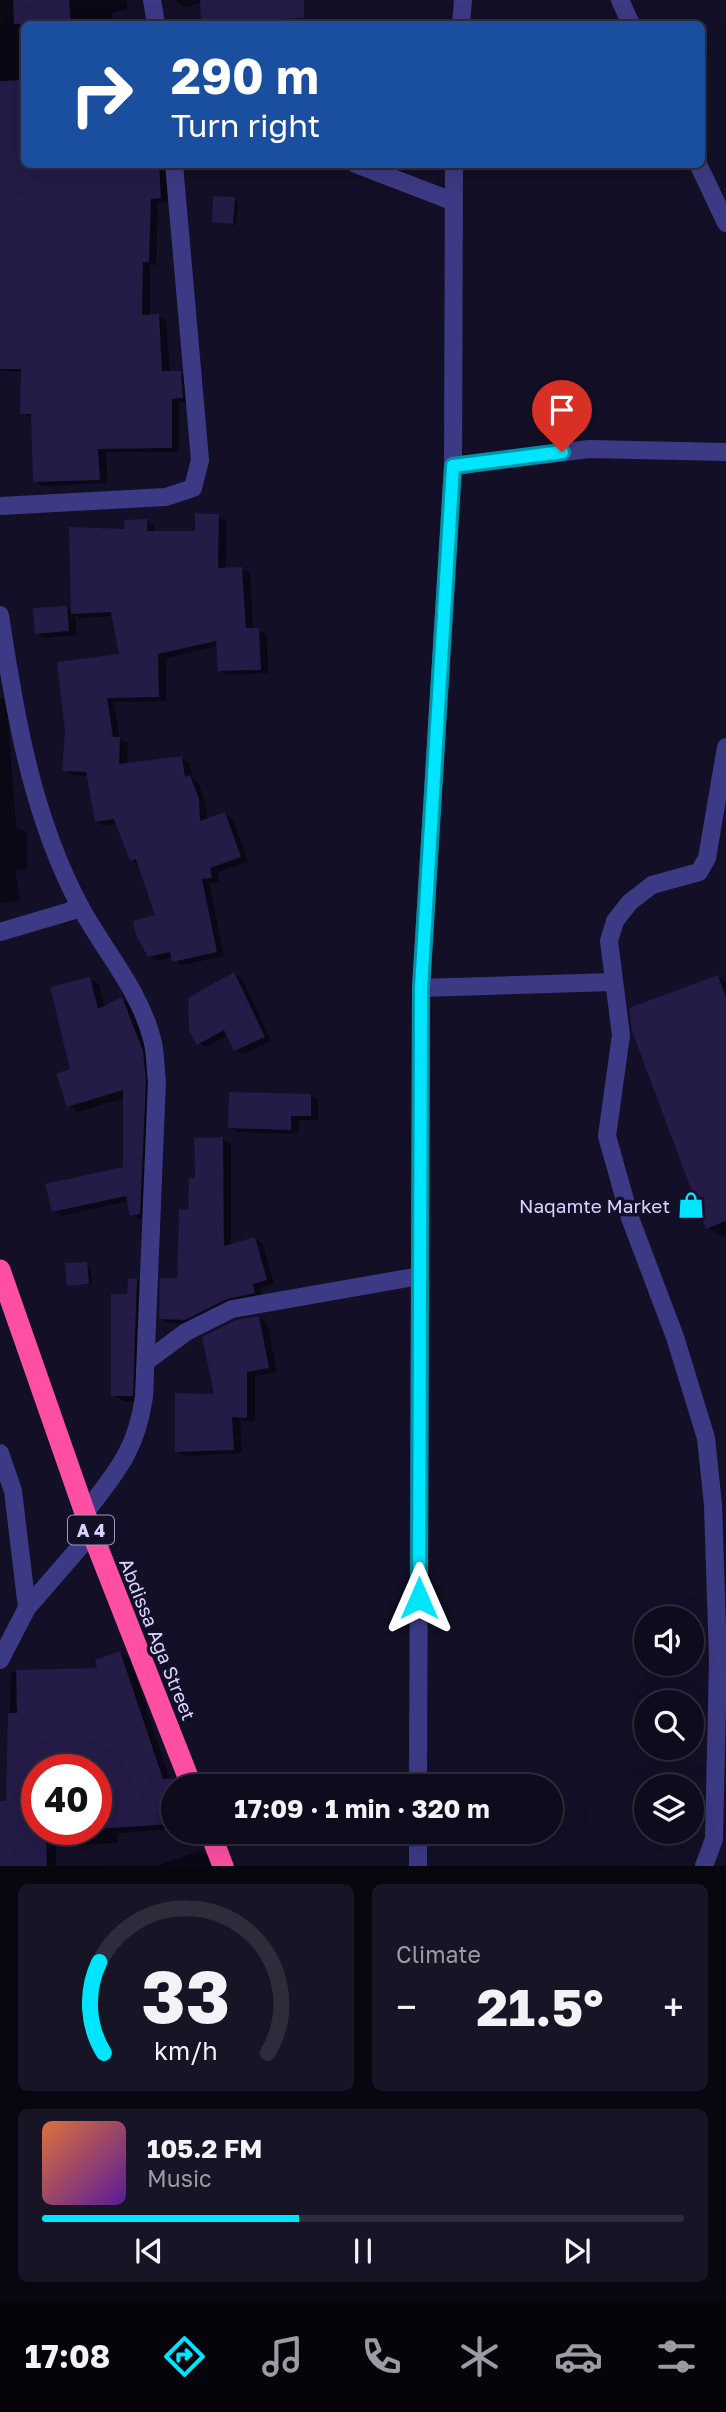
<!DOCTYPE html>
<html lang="en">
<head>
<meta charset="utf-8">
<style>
	body { margin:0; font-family:"Golos Text",sans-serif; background:#171425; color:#f1f3f6; height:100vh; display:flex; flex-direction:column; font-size:26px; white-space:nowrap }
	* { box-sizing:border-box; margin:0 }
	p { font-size:23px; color:#9b9ba3 }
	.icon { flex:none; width:38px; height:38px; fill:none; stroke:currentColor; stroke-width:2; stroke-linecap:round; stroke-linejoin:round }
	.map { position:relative; height:1866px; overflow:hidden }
	.side { display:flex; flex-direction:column; gap:18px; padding:18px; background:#08060f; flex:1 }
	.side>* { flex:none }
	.hud { position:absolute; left:21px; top:21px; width:684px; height:147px; border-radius:10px; box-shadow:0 7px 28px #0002,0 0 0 2px #2e2b3b; background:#1a4fa0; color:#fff; overflow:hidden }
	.fabs { position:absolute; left:634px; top:1606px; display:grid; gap:14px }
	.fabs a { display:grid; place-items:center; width:70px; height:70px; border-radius:50%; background:#0e0b1c; box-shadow:0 7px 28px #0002,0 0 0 2px #2e2b3b; font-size:35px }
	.speed { position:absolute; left:21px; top:1754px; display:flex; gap:14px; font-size:35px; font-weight:700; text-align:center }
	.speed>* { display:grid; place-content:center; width:91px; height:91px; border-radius:50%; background:#0e0b1c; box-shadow:0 7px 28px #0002,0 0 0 2px #2e2b3b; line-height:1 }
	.speed .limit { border:10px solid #d22; background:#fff; color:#111 }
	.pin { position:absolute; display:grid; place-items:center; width:60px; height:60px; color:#fff; margin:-72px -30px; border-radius:50% 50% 50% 0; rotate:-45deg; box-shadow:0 0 7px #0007 }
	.pin .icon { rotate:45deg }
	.me { position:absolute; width:77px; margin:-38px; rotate:0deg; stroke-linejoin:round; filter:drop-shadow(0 0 5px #0008) }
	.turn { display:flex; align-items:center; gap:24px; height:147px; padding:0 35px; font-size:32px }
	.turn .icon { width:91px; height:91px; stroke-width:2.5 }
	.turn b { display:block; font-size:49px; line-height:60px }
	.big { font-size:52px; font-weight:700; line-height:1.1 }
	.side .card { flex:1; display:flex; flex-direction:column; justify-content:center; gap:10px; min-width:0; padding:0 24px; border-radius:10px; background:#171425 }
	.side .dial { align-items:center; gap:0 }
	.dial svg { height:182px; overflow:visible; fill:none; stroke:#2e2b3b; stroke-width:7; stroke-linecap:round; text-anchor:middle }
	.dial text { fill:#f1f3f6; stroke:none }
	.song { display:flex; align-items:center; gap:21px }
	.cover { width:84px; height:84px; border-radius:10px; background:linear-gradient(135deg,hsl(20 70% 55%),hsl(270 70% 35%)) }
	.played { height:7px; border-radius:4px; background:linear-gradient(90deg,#00e5ff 40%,#2e2b3b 40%) }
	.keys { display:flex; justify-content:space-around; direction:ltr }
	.heat { display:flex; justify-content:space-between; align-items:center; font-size:38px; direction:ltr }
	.side .tiles { flex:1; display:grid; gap:18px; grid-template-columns:1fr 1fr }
	.card:last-child { grid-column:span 2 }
	.trip { position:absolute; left:161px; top:1774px; width:402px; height:70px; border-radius:35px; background:#0e0b1c; box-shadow:0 7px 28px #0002,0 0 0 2px #2e2b3b; font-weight:700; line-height:70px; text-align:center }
	.menu { display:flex; height:112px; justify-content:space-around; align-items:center; background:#06040b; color:#9b9ba3 }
	.menu .icon { width:49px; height:49px }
	.menu .current { color:#00e5ff }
	.menu b { font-size:32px; color:#f1f3f6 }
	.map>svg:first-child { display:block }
	.shadow { fill:#0007; fill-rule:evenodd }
	.building { fill:#241b47 }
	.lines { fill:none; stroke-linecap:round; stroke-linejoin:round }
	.minor { stroke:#3d3a85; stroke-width:18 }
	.highway { stroke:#ff4fa3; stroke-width:21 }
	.route-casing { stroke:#0095a6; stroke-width:18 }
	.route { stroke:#00e5ff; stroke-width:12 }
	.labels { text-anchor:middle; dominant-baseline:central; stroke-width:7; stroke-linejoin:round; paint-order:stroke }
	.shield { fill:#130f26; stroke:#9e99be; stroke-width:2 }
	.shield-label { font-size:18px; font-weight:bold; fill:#d9d4ff }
	.poi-label { font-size:19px; fill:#d9d4ff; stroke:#130f26; text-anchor:end }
	.street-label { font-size:19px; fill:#d9d4ff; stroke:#130f26 }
</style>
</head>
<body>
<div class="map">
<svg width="726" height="1866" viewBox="0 0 726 1866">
	<rect width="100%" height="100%" fill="#130f26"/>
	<g class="shadow">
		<polygon points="0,0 126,0 128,9 112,13 113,24 24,24 24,164 166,164 168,202 158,202 156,265 150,265 150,316 158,316 166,320 170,373 180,373 188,377 190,402 179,402 179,452 106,452 107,483 43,486 35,481 33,418 22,413 22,372 0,370"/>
		<polygon points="175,0 262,0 266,23 208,24 203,21 202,3 184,7"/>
		<polygon points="234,199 238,201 236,225 213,221"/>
		<polygon points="218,516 226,520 226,570 242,569 250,573 253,630 267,634 268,673 227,675 219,670 218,646 166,658 166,701 114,702 120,739 128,743 127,765 182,758 190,763 192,778 198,782 206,805 207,820 225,814 233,819 248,862 217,872 219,882 209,883 224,956 181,965 173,957 158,961 150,956 157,916 139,865 132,860 118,824 104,826 96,821 88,776 72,775 64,770 121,656 114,616 80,618 75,615 77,635 45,638 36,633 67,607 72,611 127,531 146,521 154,526 155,533 197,533"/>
		<polygon points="0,697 7,701 16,827 27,832 27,869 15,870 20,900 0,904"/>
		<polygon points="234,974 242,978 271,1041 243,1054 235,1050 228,1035 206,1047 198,1043"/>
		<polygon points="718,977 726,982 726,1236 723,1237 707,1227"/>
		<polygon points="90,979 99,984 105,1007 122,999 131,1004 150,1049 149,1218 141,1220 132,1215 129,1201 62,1216 53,1211 125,1169 125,1098 78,1112 69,1106 72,1070"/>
		<polygon points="310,1095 318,1100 318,1120 299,1120 298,1134 238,1132 230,1127"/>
		<polygon points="223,1139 231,1144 231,1245 255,1239 263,1244 274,1284 260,1288 262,1298 194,1324 169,1323 160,1318 179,1279 197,1180"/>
		<polygon points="86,1264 90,1266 92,1285 68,1285"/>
		<polygon points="129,1280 137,1280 149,1287 145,1402 125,1402 113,1395"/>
		<polygon points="259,1318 267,1322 277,1372 255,1376 255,1421 240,1421 242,1453 185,1456 176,1451 216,1396"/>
		<path d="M120,1653L130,1659L170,1780L185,1787H173V1829L117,1833L118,1843L56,1846V1866H0V1803H7L11,1672L100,1670ZM37,1769H96V1829H37Z"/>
		<polygon points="200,1851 210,1857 213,1866 156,1866"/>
	</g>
	<g class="building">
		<polygon points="13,0 69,0 71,24 14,24"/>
		<polygon points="200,0 304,0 304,18 201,22"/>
		<polygon points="24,80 24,164 159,164 161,198 151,199 149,262 143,262 142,315 159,314 162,371 181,371 183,398 172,399 172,448 98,449 100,480 33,482 31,414 20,414 21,369 0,369 0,81"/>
		<polygon points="213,196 235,197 233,224 212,222"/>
		<polygon points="195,513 219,514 218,568 242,567 246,628 259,628 261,670 218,671 216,641 158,654 159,697 107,698 113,737 120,737 119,764 182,756 185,777 190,775 199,799 200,821 225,812 241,857 210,868 212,878 202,879 217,952 172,962 170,952 148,957 136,935 133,921 155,915 136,859 130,861 114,819 95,822 86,772 62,771 65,731 57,662 119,654 111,612 71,614 69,527 125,529 124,520 147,519 147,531 195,531"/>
		<polygon points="67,606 69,631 35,634 33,608"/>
		<polygon points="234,972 265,1037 234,1051 224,1030 197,1045 189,1030 188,998"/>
		<polygon points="718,975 726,997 726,1221 706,1229 632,1031 629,1008"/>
		<polygon points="90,977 98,1009 122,997 143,1051 146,1081 140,1214 130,1216 126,1196 52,1212 45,1184 123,1167 123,1090 67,1107 56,1074 70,1069 50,987"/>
		<polygon points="229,1092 311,1094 311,1116 291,1116 291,1130 228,1128"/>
		<polygon points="223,1137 224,1246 255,1237 267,1280 253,1284 255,1293 227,1299 185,1320 159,1319 160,1278 177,1278 179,1209 188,1210 189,1178 195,1178 194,1138"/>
		<polygon points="87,1262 89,1284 67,1286 65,1263"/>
		<polygon points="137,1278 133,1396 111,1396 111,1294 127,1294 128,1279"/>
		<polygon points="259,1316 269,1368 247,1372 247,1418 232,1417 234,1450 175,1452 175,1393 214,1394 202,1337 236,1320"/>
		<polygon points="120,1651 163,1779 173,1778 173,1824 96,1829 96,1769 37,1769 37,1829 46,1829 47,1866 0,1866 0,1801 6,1801 8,1713 17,1713 16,1670 97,1668 95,1660"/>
	</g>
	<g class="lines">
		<g class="minor">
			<polyline points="152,0 156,24"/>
			<polyline points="620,0 631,24"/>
			<polyline points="461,24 463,0"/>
			<polyline points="356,164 452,201"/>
			<polyline points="698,164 726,223"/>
			<polyline points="453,466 589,449 726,452"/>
			<polyline points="0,506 166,497 193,488 200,460 174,164"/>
			<path d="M0,615C15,715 32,817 81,908C105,952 139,989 152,1039C156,1052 155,1068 157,1081L144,1397C136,1451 117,1471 85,1513"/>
			<polyline points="0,932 81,908"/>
			<polyline points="421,988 613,982"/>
			<polyline points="147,1361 186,1332 232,1309 420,1276"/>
			<polyline points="0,1453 13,1491 27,1608"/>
			<polyline points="0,1660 27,1608 92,1533"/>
			<polyline points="418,1787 421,988 453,466 454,164"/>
			<polyline points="418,1866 418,1832"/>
			<polyline points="704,1866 714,1839 718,1660 713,1505 706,1438 675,1337 630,1218 607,1136 621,1035 609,941 615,921 630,902 652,885 699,872 707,858 726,747"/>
		</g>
		<g class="highway">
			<polyline points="0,1270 92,1533 192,1787"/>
			<polyline points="210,1832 223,1866"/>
		</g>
	</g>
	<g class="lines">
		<defs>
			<polyline id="route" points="419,1598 421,988 453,466 562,452"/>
		</defs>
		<use href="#route" class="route-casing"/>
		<use href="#route" class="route"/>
	</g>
	<defs>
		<symbol id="shop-bare" viewBox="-9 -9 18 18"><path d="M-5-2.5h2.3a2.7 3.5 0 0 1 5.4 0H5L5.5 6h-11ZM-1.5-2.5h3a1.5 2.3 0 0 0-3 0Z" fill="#00e5ff" stroke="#130f26" stroke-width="2.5" paint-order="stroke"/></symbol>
	</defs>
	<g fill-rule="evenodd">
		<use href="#shop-bare" x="672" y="1186" width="38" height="38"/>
	</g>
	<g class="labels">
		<rect class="shield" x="68" y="1515.5" width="46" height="29" rx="5"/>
		<g class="shield-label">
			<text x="91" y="1530">A 4</text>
		</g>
		<g class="poi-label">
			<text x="670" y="1205">Naqamte Market</text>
		</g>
		<g class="street-label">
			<text transform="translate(158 1639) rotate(68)">Abdissa Aga Street</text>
		</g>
	</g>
</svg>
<div class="fabs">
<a><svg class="icon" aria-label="sound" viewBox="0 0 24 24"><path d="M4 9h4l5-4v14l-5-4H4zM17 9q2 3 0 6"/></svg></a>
<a><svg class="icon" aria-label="search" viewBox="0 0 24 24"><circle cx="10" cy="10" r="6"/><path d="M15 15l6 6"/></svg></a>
<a><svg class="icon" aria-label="layers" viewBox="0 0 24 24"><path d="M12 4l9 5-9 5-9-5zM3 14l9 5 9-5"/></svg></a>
</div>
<div class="speed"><div class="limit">40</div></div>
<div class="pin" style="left:562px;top:452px;background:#d93025"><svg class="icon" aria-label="arrive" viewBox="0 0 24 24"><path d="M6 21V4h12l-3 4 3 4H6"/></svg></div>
<svg class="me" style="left:419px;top:1598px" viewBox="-20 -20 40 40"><path d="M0-17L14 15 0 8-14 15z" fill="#00e5ff" stroke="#fff" stroke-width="4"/></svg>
<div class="trip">17:09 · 1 min · 320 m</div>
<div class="hud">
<div class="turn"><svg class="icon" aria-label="right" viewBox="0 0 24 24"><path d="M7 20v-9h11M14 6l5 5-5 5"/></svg><div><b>290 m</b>Turn right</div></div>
</div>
</div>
<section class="side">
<div class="tiles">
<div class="card dial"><svg viewBox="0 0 100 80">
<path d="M14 69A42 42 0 1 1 86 69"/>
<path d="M14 69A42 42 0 0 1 12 29" stroke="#00e5ff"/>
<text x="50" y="56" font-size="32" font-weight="700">33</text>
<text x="50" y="72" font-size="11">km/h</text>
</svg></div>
<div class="card"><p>Climate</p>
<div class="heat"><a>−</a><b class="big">21.5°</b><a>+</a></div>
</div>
<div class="card">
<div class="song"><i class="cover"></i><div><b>105.2 FM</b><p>Music</p></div></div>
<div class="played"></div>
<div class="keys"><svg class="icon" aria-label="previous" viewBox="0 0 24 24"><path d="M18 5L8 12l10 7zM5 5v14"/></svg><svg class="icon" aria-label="pause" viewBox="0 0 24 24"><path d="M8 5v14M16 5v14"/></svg><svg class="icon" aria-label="next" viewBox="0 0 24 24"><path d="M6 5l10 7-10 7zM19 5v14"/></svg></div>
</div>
</div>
</section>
<nav class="menu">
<b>17:08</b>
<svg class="icon current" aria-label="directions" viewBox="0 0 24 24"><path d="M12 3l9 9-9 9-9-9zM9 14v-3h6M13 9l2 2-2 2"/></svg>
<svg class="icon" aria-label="music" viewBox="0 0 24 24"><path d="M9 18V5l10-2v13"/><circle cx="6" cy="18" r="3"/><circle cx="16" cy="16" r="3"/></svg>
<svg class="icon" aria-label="phone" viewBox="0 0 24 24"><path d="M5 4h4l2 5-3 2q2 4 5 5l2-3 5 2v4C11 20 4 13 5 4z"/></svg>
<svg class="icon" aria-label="climate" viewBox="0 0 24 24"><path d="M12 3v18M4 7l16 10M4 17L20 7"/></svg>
<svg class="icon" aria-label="car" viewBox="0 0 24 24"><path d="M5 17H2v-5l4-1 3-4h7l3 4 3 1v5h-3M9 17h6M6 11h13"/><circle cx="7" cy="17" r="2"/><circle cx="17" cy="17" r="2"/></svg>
<svg class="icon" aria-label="filters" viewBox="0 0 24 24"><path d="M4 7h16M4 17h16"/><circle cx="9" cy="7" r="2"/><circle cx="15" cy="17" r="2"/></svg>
</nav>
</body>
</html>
